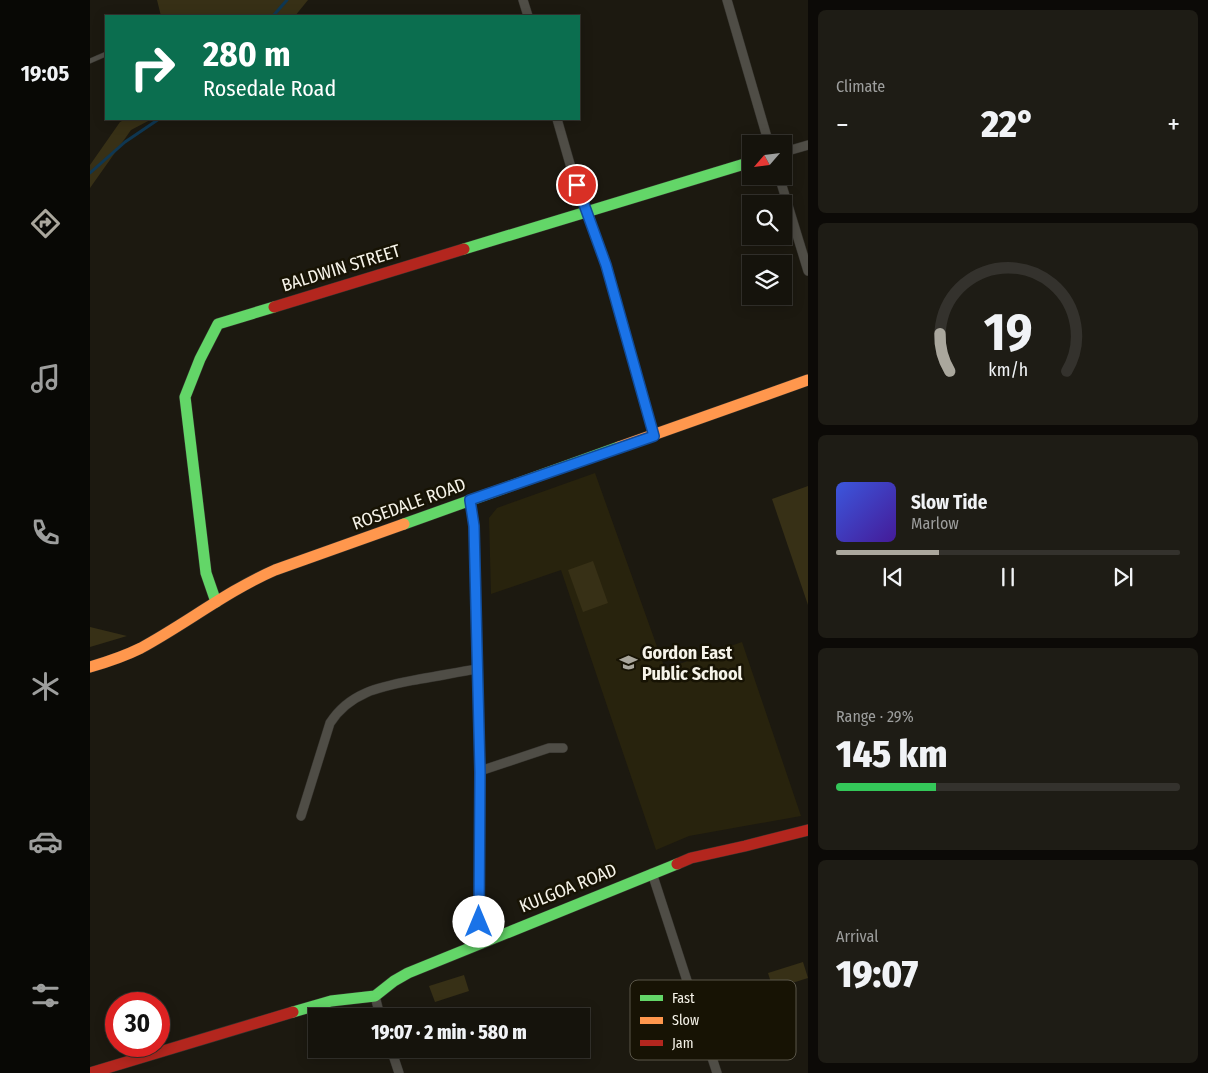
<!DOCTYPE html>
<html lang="en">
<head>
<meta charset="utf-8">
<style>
	body { margin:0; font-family:"Fira Sans Condensed",sans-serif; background:#1e1c15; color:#f1f3f6; height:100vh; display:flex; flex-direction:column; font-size:19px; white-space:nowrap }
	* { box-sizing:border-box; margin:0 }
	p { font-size:16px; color:#9d9e9d }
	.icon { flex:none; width:28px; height:28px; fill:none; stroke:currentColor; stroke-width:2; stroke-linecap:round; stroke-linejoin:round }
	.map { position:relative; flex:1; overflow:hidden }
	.panel { display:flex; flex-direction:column; gap:10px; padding:10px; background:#0c0a07; width:400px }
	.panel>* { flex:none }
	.hud { position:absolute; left:15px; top:15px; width:475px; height:105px; border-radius:0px; box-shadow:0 2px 12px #0003,0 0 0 1px #34322d; background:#0b6e4f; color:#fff; overflow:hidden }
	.needle { width:32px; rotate:242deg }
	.buttons { position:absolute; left:652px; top:135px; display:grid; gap:10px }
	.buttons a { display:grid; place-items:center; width:50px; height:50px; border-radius:0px; background:#15130c; box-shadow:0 2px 12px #0003,0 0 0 1px #34322d; font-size:25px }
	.speed { position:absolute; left:15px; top:992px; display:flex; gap:10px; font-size:25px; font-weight:700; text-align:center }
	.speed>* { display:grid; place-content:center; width:65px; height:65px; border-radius:50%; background:#15130c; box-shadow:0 2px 12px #0003,0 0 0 1px #34322d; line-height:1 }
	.speed .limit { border:8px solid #d22; background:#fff; color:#111 }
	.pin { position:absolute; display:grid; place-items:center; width:42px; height:42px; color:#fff; margin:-21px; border:2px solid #fff; border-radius:50%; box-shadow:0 1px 5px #0007 }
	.me { position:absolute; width:55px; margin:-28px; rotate:0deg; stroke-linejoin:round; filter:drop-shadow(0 0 4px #0008) }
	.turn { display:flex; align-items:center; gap:18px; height:105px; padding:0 15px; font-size:22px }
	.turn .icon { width:65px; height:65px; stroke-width:2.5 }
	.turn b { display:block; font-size:35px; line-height:42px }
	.big { font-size:38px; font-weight:800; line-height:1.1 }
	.panel .card { flex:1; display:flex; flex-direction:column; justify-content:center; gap:8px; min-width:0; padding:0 18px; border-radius:8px; background:#1e1c15 }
	.panel .dial { align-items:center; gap:0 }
	.dial svg { height:130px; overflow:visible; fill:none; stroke:#34322d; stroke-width:7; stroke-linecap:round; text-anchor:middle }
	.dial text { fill:#f1f3f6; stroke:none }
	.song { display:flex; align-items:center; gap:15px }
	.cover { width:60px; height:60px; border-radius:8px; background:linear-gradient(135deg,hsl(230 70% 55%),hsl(260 70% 35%)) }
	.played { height:5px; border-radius:2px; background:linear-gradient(90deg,#aaa79d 30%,#34322d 30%) }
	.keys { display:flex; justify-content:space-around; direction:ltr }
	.heat { display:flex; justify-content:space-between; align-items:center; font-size:28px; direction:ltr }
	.charge { height:8px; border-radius:4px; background:linear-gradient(90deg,#34c759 29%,#34322d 0) }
	.trip { position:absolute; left:218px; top:1008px; width:282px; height:50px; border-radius:0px; background:#15130c; box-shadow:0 2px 12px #0003,0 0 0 1px #34322d; font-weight:800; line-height:50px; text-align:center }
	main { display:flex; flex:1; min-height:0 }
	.dock { display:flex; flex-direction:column; width:90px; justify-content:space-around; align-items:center; background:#080805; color:#9d9e9d }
	.dock .icon { width:35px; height:35px }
	.dock .current { color:#aaa79d }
	.dock b { font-size:22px; color:#f1f3f6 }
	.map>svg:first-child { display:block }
	.built { fill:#28230d }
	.green { fill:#373016 }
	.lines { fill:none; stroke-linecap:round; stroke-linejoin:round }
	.stream { stroke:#0f3752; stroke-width:3 }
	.lane-casing { stroke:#35332d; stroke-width:5.5 }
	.street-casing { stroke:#35332d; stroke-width:10 }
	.fast-casing { stroke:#35332d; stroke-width:12 }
	.slow-casing { stroke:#35332d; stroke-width:12 }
	.jam-casing { stroke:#35332d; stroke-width:12 }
	.lane { stroke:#4f4d46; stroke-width:4.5 }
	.street { stroke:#4f4d46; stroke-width:9 }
	.fast { stroke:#63d668; stroke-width:11 }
	.slow { stroke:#ff974d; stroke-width:11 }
	.jam { stroke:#b3261e; stroke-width:11 }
	.route-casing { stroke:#114b97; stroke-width:12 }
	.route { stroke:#1a73e8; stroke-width:9 }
	.labels { text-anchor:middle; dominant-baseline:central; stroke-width:5; stroke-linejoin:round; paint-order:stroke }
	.street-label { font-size:18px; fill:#f6f3e9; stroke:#171304 }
	.poi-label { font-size:18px; font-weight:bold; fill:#f6f3e9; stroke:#171304; text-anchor:start }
	.key { fill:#171304; stroke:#5a5649; stroke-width:1 }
	.key-label { font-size:14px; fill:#f6f3e9 }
</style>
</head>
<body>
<main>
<nav class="dock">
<b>19:05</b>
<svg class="icon current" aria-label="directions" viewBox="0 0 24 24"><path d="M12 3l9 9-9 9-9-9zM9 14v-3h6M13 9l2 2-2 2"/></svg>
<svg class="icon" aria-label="music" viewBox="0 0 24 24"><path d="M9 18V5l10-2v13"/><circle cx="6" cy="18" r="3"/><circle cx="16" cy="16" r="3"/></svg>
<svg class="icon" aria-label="phone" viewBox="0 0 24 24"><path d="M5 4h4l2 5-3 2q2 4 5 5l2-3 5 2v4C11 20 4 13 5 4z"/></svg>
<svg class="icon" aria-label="climate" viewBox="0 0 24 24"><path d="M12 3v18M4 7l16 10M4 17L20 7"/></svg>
<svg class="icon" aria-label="car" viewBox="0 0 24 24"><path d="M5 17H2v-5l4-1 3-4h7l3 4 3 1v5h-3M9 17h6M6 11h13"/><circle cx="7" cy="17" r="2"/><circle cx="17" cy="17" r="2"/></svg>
<svg class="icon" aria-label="filters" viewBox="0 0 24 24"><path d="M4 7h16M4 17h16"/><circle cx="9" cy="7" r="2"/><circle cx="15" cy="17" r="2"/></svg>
</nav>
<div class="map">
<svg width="718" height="1073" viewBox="0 0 718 1073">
	<rect width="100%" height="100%" fill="#1c1910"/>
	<polygon class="built" points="505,473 575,669 652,642 711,816 599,836 566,850 471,570 401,594 399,518 407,508"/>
	<g class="green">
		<polygon points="67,0 218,0 205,16 71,16"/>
		<polygon points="36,119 62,119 41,130 0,188 0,165 30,122"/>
		<polygon points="718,486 718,605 682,499"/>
		<polygon points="503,561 518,603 493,612 478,570"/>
		<polygon points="0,627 37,636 0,647"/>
		<polygon points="713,962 718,978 683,989 678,973"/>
		<polygon points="374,975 379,991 345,1002 339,986"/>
	</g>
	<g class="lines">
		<g class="stream">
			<polyline points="183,16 197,0"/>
			<polyline points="0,173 35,142 69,119"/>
		</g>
		<defs>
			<polyline id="lane" points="0,61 16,54"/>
			<g id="street">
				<polyline points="433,0 438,16"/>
				<polyline points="637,0 679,144"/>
				<polyline points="467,119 482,171 516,265 564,436"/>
				<polyline points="694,152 718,145"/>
				<polyline points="689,176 718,271"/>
				<polyline points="380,500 384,525 390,771 389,944"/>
				<polyline points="390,771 459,748 473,748"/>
				<path d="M211,816L240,723C261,690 295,686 330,679C349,676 368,672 387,669"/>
				<polyline points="562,873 627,1073"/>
				<polyline points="285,996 290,1016"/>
				<polyline points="301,1049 309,1073"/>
			</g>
			<g id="fast">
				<polyline points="374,249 661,162"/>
				<polyline points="314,524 529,447"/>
				<polyline points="126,602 116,573 95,397 110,359 128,324 184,307"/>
				<polyline points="203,1012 241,1001 285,996 304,981 318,973 587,864"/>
			</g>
			<g id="slow">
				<polyline points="529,447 718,380"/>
				<path d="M0,667C17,662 35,656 51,648C97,623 137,591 185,570L314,524"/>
			</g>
			<g id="jam">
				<polyline points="184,307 374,249"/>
				<polyline points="587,864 601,858 655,846 718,830"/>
				<polyline points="0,1073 203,1012"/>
			</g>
		</defs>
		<use href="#lane" class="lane-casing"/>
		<use href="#street" class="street-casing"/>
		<use href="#fast" class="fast-casing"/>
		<use href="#slow" class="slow-casing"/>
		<use href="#jam" class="jam-casing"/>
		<use href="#lane" class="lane"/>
		<use href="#street" class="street"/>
		<use href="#fast" class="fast"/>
		<use href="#slow" class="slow"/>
		<use href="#jam" class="jam"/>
	</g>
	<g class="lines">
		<defs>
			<polyline id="route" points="389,922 390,772 384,526 380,500 564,436 516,265 487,185"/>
		</defs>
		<use href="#route" class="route-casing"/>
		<use href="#route" class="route"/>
	</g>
	<defs>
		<symbol id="school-bare" viewBox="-9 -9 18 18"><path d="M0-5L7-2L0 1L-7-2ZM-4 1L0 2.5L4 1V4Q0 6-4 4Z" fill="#aaa79d" stroke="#171304" stroke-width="2.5" paint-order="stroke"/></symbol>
	</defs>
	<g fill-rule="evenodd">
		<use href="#school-bare" x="526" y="650" width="25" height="25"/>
	</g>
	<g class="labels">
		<g class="street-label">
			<text transform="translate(251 268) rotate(-17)">BALDWIN STREET</text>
			<text transform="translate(319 504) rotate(-20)">ROSEDALE ROAD</text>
			<text transform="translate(478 888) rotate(-22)">KULGOA ROAD</text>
		</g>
		<g class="poi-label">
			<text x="552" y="653">Gordon East<tspan x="552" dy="21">Public School</tspan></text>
		</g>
	</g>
	<rect x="540" y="980" width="166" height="80" rx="8" class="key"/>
	<rect x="550" y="995" width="23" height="6" fill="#63d668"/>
	<rect x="550" y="1017" width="23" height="7" fill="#ff974d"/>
	<rect x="550" y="1040" width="23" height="6" fill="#b3261e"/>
	<g class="key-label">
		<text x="582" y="1003">Fast</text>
		<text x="582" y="1025">Slow</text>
		<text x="582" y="1048">Jam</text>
	</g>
</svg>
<div class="buttons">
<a><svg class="needle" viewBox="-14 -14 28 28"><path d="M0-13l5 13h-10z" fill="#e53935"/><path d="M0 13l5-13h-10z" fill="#9d9e9d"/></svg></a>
<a><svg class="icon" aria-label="search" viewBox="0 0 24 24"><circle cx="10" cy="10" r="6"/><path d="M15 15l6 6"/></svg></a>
<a><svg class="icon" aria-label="layers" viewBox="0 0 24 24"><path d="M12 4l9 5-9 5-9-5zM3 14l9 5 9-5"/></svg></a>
</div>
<div class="speed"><div class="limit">30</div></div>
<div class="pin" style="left:487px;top:185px;background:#d93025"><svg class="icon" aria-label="arrive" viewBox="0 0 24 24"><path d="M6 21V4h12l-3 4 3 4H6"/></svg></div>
<svg class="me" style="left:389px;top:922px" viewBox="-20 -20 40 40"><circle r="19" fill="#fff"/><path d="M0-13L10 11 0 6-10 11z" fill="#1a73e8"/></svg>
<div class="trip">19:07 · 2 min · 580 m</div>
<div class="hud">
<div class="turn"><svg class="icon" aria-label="right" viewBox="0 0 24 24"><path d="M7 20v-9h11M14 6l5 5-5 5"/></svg><div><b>280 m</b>Rosedale Road</div></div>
</div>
</div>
<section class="panel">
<div class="card"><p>Climate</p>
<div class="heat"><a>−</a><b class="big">22°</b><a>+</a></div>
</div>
<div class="card dial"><svg viewBox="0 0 100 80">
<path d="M14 69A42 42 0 1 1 86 69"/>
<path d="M14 69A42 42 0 0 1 8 46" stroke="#aaa79d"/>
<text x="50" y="56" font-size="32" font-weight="700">19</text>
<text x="50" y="72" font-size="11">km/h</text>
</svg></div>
<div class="card">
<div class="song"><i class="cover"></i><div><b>Slow Tide</b><p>Marlow</p></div></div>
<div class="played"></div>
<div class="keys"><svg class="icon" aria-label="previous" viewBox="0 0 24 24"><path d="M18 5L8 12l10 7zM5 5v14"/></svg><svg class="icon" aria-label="pause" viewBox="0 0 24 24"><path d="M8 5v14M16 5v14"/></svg><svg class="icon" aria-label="next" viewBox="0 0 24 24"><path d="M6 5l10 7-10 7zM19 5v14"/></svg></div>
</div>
<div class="card"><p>Range · 29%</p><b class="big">145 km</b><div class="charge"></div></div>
<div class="card"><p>Arrival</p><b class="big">19:07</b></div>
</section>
</main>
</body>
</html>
